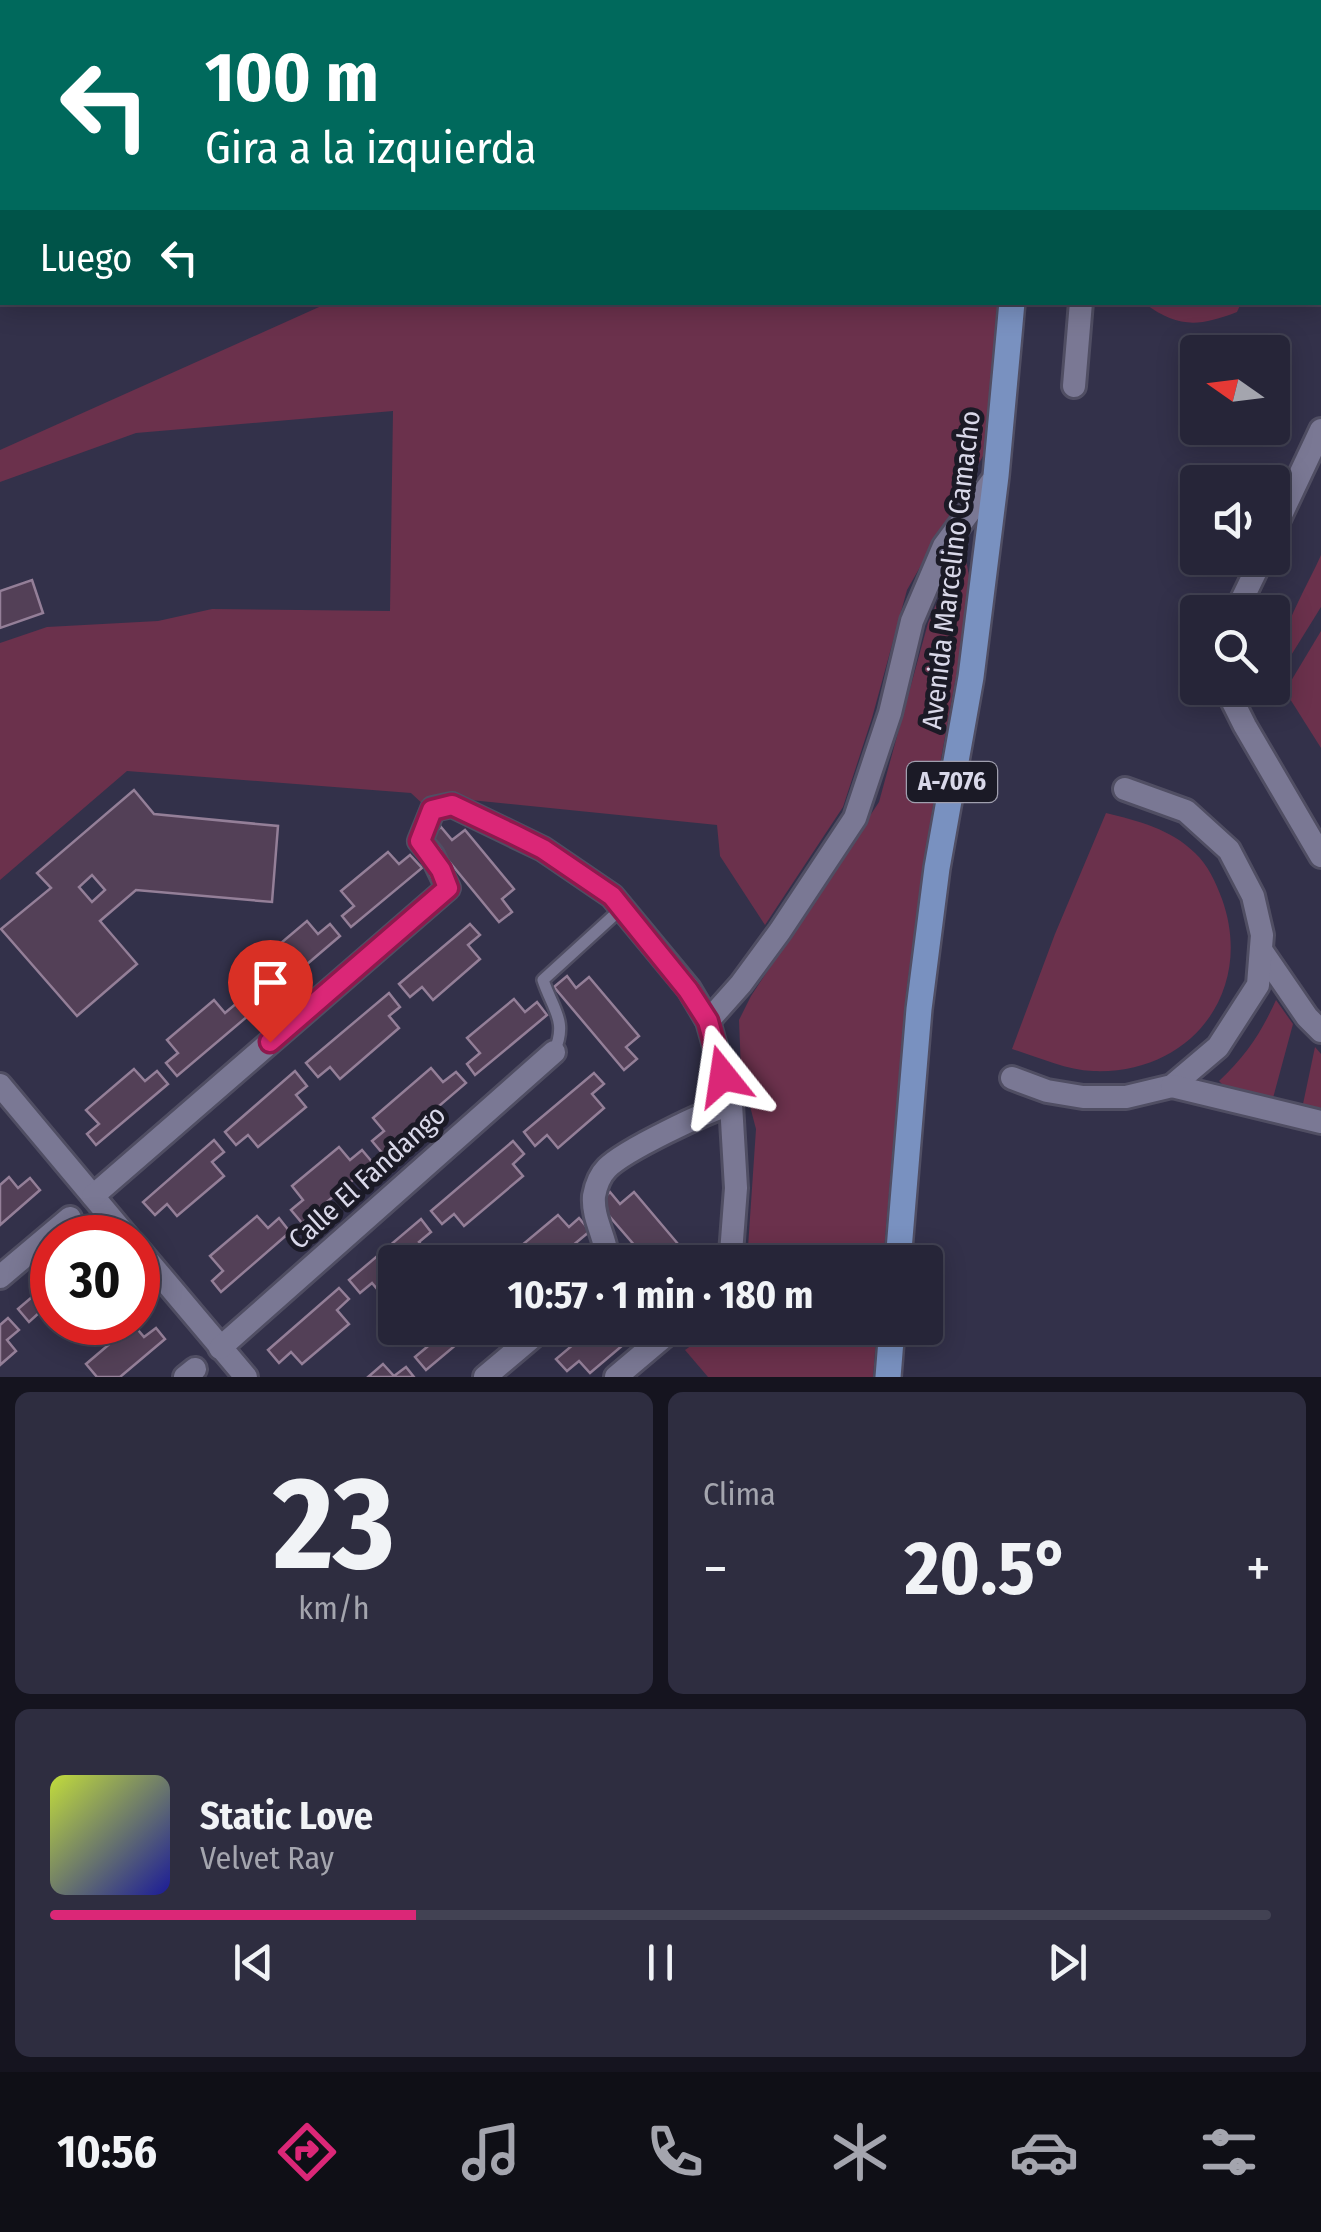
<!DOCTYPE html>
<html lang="es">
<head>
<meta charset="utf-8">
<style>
	body { margin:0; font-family:"Fira Sans Condensed",sans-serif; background:#2e2d40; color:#f1f3f6; height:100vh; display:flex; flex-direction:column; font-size:38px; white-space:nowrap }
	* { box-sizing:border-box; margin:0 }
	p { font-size:32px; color:#a4a5ae }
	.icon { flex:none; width:55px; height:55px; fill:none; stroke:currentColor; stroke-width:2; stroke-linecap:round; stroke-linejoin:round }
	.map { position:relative; height:1377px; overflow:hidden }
	.side { display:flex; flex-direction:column; gap:15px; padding:15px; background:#15141f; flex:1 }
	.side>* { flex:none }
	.hud { position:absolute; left:0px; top:0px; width:1322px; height:305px; box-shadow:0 5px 25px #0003,0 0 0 2px #424253; background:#00695c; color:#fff; overflow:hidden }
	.needle { width:65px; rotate:284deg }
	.buttons { position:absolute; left:1180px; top:335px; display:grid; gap:20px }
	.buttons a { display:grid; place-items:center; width:110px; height:110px; border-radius:10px; background:#262538; box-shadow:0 5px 25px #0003,0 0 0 2px #424253; font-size:50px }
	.speed { position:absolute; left:30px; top:1215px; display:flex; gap:20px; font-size:50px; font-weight:700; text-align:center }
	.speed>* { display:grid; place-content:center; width:130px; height:130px; border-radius:50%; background:#262538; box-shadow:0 5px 25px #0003,0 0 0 2px #424253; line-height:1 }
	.speed .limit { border:15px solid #d22; background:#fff; color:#111 }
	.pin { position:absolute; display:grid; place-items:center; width:85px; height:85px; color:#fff; margin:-102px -42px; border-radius:50% 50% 50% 0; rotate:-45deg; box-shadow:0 0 10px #0007 }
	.pin .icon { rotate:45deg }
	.me { position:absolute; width:110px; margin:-55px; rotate:345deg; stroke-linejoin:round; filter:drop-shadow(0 0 8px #0008) }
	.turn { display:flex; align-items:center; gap:35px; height:210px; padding:0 40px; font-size:45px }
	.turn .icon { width:130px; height:130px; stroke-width:2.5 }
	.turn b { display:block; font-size:70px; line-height:85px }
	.then { display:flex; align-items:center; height:95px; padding:0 40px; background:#0003; gap:20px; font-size:38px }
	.big { font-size:75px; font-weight:700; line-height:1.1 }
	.side .widget { flex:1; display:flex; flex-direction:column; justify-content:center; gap:15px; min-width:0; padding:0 35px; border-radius:15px; background:#2e2d40 }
	.side .dial { align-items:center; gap:0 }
	.dial b { font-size:130px; line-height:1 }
	.song { display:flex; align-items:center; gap:30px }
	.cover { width:120px; height:120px; border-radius:15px; background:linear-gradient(135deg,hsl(70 70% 55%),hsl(240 70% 35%)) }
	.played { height:10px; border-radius:5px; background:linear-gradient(90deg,#db2777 30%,#424253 30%) }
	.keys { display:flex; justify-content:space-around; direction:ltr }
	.heat { display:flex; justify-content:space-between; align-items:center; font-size:55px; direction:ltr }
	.side .tiles { flex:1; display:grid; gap:15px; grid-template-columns:1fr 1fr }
	.widget:last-child { grid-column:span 2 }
	.trip { position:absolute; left:378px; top:1245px; width:565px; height:100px; border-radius:10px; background:#262538; box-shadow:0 5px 25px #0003,0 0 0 2px #424253; font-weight:700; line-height:100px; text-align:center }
	.tab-bar { display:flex; height:160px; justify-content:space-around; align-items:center; background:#0f0f16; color:#a4a5ae }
	.tab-bar .icon { width:70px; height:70px }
	.tab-bar .current { color:#db2777 }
	.tab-bar b { font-size:45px; color:#f1f3f6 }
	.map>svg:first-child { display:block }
	.green { fill:#6b314c }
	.building { fill:#534057; stroke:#947f98; stroke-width:2.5; fill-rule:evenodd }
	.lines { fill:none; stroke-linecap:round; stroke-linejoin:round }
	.service-casing { stroke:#504e63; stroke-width:16 }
	.minor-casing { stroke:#504e63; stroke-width:28 }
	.primary-casing { stroke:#504e63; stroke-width:30 }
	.service { stroke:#7a7894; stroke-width:11 }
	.minor { stroke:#7a7894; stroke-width:22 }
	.primary { stroke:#7991c0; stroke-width:25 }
	.route-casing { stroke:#8e194d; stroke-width:25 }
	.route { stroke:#db2777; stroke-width:18 }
	.labels { text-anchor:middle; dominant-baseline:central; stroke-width:10; stroke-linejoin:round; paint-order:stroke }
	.shield { fill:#1b1a26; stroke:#a09fae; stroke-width:2.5 }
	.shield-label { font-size:25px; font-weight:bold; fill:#d9d8e9 }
	.street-label { font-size:28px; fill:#d9d8e9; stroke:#1b1a26 }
</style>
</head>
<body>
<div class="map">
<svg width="1321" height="1377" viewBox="0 0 1321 1377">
	<rect width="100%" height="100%" fill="#33314a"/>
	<g class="green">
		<polygon points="562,0 1027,0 1027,2"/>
		<polygon points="1146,0 1321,0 1320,125 1320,2 1145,2"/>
		<polygon points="328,303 1000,303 987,449 907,590 872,718 843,807 765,925 720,856 717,825 451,798 427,808 411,793 127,771 0,880 0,643 47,627 158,621 212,609 390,611 393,411 136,433 0,482 0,450"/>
		<path d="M1144,303H1241L1237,312C1198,327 1178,328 1144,303Z"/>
		<path d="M1321,555V607L1277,678C1267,654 1310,581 1321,555Z"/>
		<polygon points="966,561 972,589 935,792 907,986 883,1262 747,1262 756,1129 741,1072 739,1020 751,996 879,802 928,623 953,566"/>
		<polygon points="1321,631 1321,748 1285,691"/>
		<path d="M1106,813C1138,821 1171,829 1195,853C1208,865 1216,883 1222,899C1255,991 1191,1075 1093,1071C1066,1070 1038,1057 1012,1049L1055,934Z"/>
		<path d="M1276,1000L1293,1024L1273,1098L1224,1086L1219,1081C1246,1056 1261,1033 1276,1000Z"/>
		<polygon points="1315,1047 1321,1054 1321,1108 1303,1104"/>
		<polygon points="716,1328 877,1328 873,1377 708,1377 685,1350"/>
	</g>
	<g class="building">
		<polygon points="32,580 43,613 0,628 0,591"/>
		<path d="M134,790L154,814L278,826L272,902L136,890L100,921L137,964L77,1016L1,929L51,888L37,873ZM92,875L105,890L92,902L79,887Z"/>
		<polygon points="441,827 452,840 465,830 514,889 502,899 512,912 499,922 429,837"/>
		<polygon points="388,852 399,864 410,855 422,868 351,927 342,916 354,906 341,891"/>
		<polygon points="307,921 318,934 330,924 340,936 258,1006 247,993 259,983 248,971"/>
		<polygon points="470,924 480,935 468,945 480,959 433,1000 422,987 410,997 399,984"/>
		<polygon points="567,976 576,988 589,977 639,1036 626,1047 637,1059 624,1070 554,987"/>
		<polygon points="389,993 400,1007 389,1016 399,1028 340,1079 330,1067 318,1077 306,1063"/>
		<polygon points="514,999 525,1012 537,1002 547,1015 475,1075 467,1064 480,1053 467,1038"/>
		<polygon points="214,1000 225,1013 238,1002 249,1015 177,1076 166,1063 178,1053 167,1040"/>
		<polygon points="431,1068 443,1082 456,1072 466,1083 383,1154 372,1141 384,1131 373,1118"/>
		<polygon points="134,1069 145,1081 157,1071 168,1084 96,1145 87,1134 99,1124 86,1110"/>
		<polygon points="295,1071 307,1086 296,1095 306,1107 258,1147 248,1135 236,1145 225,1132"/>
		<polygon points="594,1073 604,1084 592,1094 604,1108 558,1148 547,1135 535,1146 524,1132"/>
		<polygon points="214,1140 224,1152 212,1162 224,1176 177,1216 167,1204 155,1215 143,1202"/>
		<polygon points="513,1141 524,1154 513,1164 523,1176 464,1226 454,1214 442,1224 431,1211"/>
		<polygon points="339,1147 350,1160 362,1150 373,1163 302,1223 291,1210 303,1200 292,1186"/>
		<polygon points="9,1177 18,1188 30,1178 40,1190 0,1225 0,1185"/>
		<polygon points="610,1192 620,1204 634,1192 684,1251 671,1262 649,1262 598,1203"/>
		<polygon points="558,1215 569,1227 579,1218 590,1231 553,1262 502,1262"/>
		<polygon points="257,1216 268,1228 279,1218 290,1232 221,1292 212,1281 223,1271 210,1256"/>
		<polygon points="421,1219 431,1232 419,1242 430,1255 422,1262 395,1262 395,1286 383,1296 372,1283 360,1293 349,1280"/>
		<polygon points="52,1280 52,1320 51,1322 41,1311 29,1322 18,1309"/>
		<polygon points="339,1288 349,1299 337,1310 349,1324 302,1364 291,1352 279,1363 268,1350"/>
		<polygon points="8,1318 19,1330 7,1340 16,1351 0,1365 0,1325"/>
		<polygon points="133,1324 144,1337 156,1328 165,1339 120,1377 97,1377 86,1364"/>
		<polygon points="425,1328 476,1328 426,1370 415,1357 427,1347 417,1334"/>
		<polygon points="593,1328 643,1328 590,1373 579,1361 567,1371 556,1359"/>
		<polygon points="383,1364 394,1376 406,1367 414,1377 368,1377"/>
	</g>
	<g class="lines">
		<defs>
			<path id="service" d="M554,1052C568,1021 553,1010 543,980L622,908"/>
			<g id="minor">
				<polyline points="1107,2 1108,0"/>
				<polyline points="1074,386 1081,302"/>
				<polyline points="1272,534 1321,430"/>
				<polyline points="1236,612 1262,558"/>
				<polyline points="1226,688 1245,726 1321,856"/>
				<polyline points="1261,950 1307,1017 1321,1031"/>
				<polyline points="708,1021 741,984 780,931 855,818 890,713 912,621 944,546 996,476"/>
				<polyline points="1012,1078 1047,1091 1083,1097 1126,1097 1172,1086 1218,1047 1258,985 1262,935 1253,896 1229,850 1186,811 1125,789"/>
				<polyline points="0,1085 128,1238"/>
				<polyline points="1172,1086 1321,1122"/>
				<polyline points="93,1196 448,888 432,855 420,841 433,809 452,805 543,849 612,896 689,989 708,1021 731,1104 736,1188 731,1253 726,1262"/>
				<polyline points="138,1249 246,1377"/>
				<path d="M607,1262C608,1240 592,1220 594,1196C596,1185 600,1175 607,1168C625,1150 705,1112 731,1104"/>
				<polyline points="0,1277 70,1218"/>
				<polyline points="220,1348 554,1052"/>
				<polyline points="185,1377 195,1369"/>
				<polyline points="485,1377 543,1328"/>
				<polyline points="616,1377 674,1328"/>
			</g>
			<g id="primary">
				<polyline points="1039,2 1039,0"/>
				<polyline points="898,1262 919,1009 937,868 971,677 996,476 1012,302"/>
				<polyline points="888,1377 892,1328"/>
			</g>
		</defs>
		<use href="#service" class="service-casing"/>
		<use href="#minor" class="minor-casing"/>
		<use href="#primary" class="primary-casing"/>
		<use href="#service" class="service"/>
		<use href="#minor" class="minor"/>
		<use href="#primary" class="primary"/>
	</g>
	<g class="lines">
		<defs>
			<polyline id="route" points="270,1042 448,888 441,870 420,841 432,810 452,805 513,834 543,849 612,896 688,990 708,1021 723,1076"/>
		</defs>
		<use href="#route" class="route-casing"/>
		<use href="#route" class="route"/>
	</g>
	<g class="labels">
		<rect class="shield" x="907" y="762" width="90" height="40" rx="8"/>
		<g class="shield-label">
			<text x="952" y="782">A-7076</text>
		</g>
		<g class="street-label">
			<text transform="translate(951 570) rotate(-83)">Avenida Marcelino Camacho</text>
			<text transform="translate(367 1177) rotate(-42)">Calle El Fandango</text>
		</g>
	</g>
</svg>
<div class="buttons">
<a><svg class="needle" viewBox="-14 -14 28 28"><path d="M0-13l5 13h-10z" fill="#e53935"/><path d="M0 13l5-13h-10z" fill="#a4a5ae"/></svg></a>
<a><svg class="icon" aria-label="sound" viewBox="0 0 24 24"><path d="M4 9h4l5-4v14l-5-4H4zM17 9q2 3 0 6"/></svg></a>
<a><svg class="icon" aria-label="search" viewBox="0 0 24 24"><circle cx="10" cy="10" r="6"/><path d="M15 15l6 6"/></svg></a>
</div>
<div class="speed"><div class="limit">30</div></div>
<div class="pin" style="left:270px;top:1042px;background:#d93025"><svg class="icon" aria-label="arrive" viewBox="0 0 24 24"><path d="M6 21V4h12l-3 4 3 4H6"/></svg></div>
<svg class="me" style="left:723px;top:1076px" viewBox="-20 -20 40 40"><path d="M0-17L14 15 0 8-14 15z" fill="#db2777" stroke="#fff" stroke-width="4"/></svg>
<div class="trip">10:57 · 1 min · 180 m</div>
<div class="hud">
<div class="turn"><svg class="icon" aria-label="left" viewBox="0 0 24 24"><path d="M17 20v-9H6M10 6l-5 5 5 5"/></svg><div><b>100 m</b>Gira a la izquierda</div></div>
<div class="then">Luego<svg class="icon" aria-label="left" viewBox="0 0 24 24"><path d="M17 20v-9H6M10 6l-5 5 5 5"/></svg></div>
</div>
</div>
<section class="side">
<div class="tiles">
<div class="widget dial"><b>23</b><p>km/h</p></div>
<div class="widget"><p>Clima</p>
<div class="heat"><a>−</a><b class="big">20.5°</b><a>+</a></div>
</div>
<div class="widget">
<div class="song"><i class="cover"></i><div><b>Static Love</b><p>Velvet Ray</p></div></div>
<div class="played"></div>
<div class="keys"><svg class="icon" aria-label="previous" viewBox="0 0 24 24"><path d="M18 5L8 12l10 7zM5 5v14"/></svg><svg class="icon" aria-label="pause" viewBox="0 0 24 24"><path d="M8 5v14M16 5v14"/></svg><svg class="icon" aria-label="next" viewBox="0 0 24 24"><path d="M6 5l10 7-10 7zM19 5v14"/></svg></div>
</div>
</div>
</section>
<nav class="tab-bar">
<b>10:56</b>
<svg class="icon current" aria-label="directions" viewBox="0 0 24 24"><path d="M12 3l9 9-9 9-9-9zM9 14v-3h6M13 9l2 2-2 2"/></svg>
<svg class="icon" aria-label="music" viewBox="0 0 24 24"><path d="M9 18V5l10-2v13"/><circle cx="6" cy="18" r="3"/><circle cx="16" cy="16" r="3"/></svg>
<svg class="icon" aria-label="phone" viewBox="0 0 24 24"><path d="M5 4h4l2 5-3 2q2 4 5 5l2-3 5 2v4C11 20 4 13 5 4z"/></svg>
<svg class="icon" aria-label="climate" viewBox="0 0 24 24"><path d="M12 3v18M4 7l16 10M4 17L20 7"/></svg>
<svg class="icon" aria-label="car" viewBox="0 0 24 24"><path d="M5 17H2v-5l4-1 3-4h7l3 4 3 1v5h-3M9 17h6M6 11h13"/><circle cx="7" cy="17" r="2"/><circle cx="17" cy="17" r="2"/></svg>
<svg class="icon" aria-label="filters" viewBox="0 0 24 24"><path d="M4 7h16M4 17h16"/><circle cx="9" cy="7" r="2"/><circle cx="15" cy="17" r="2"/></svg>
</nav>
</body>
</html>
